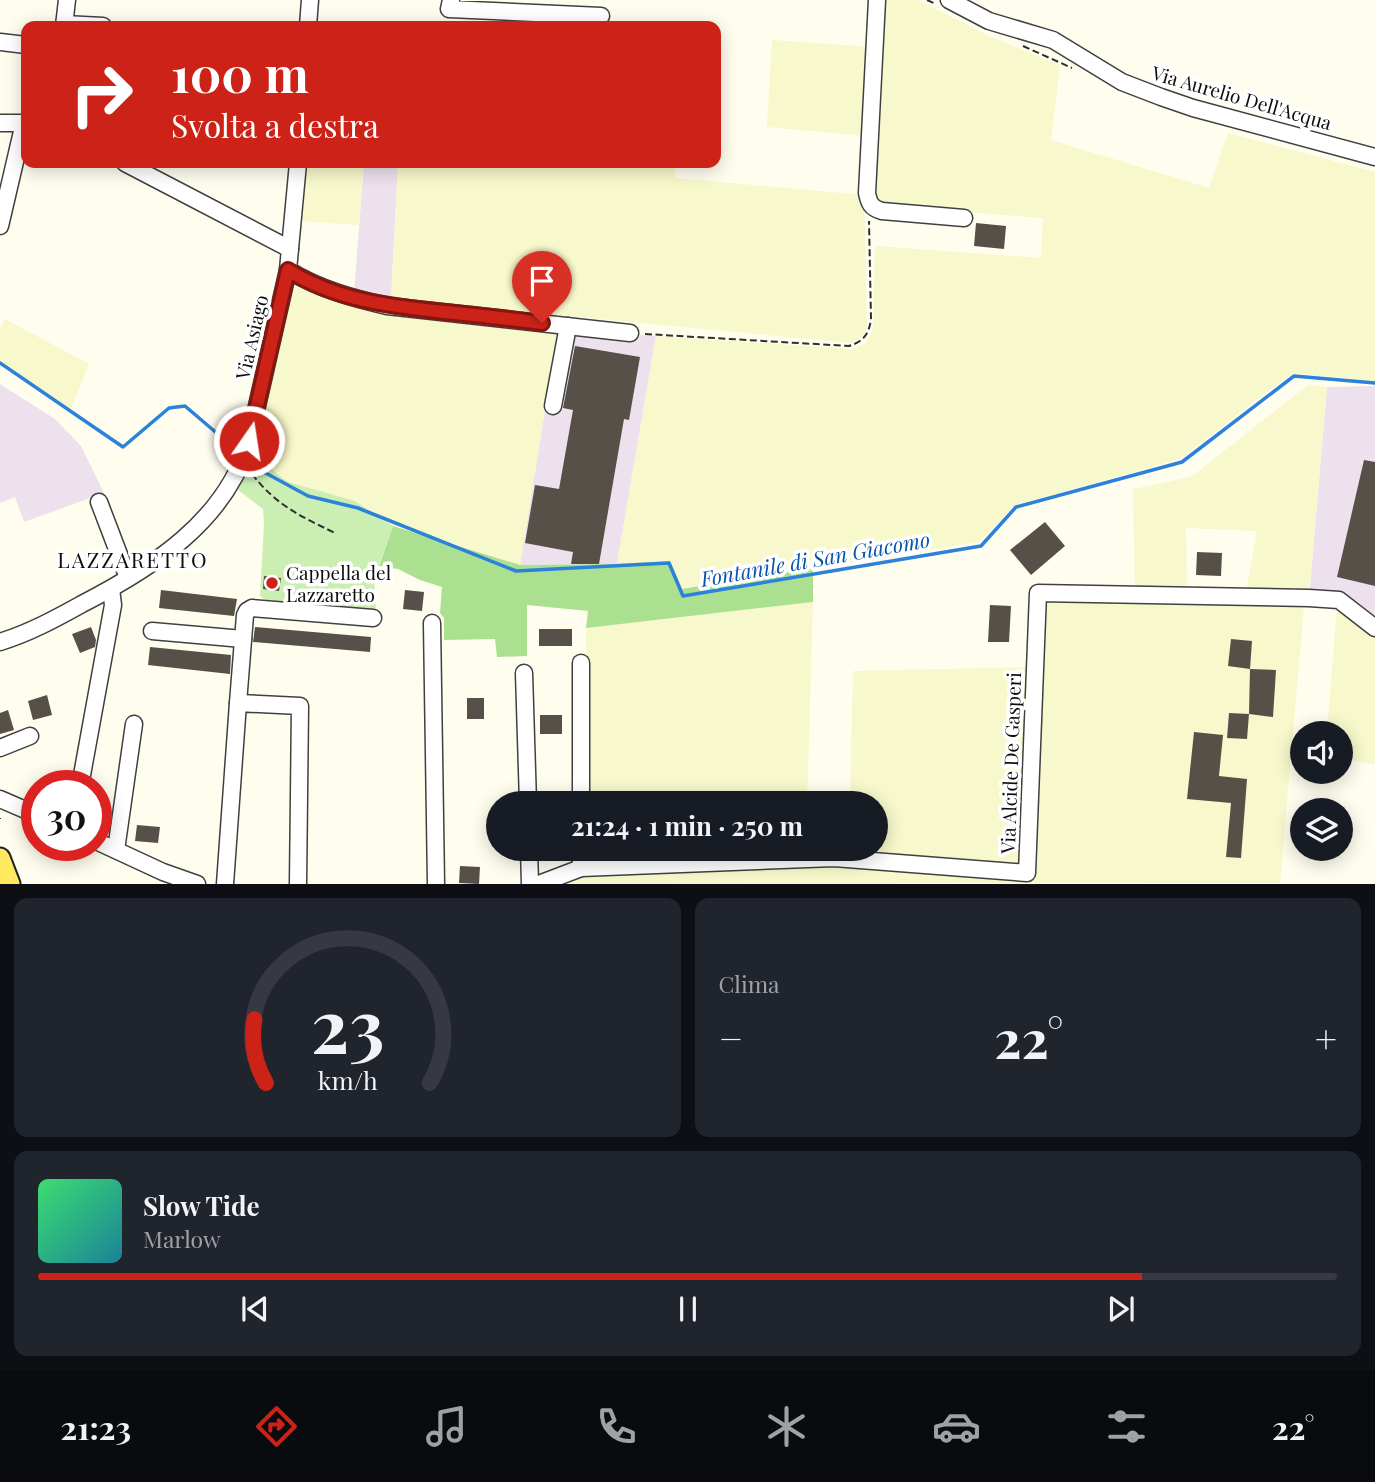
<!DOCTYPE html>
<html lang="it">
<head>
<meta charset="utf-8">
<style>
	body { margin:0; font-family:"Playfair Display",serif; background:#20242c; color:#f1f3f6; height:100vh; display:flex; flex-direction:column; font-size:26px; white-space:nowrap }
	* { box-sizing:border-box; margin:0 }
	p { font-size:23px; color:#9ea1a6 }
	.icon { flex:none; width:38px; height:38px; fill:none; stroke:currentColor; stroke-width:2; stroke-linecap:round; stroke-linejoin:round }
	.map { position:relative; height:884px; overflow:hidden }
	.details { display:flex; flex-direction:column; gap:14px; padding:14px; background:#0d0f14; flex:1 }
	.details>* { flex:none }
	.guide { position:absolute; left:21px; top:21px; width:700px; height:147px; border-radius:14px; box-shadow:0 4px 18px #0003; background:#cc2217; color:#fff; overflow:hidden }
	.buttons { position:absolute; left:1290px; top:721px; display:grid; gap:14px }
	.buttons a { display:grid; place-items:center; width:63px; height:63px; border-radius:50%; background:#171b24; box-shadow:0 4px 18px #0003; font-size:35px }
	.speed { position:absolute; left:21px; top:770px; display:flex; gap:14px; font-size:35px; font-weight:700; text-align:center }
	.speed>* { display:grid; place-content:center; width:91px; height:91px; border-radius:50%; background:#171b24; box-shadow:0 4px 18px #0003; line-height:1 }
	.speed .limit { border:10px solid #d22; background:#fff; color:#111 }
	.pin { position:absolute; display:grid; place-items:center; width:60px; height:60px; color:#fff; margin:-72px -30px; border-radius:50% 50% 50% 0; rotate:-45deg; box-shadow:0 0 7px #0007 }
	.pin .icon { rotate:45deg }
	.me { position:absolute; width:77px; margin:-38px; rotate:13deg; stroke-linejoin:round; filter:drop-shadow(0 0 5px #0008) }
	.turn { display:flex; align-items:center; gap:24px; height:147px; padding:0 35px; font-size:32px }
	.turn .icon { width:91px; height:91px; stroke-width:2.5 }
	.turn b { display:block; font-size:49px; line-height:60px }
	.big { font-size:52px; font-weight:700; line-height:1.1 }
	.details .card { flex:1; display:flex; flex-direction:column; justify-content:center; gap:10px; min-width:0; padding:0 24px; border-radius:14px; background:#20242c }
	.details .dial { align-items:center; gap:0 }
	.dial svg { height:182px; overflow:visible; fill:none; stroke:#363941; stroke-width:7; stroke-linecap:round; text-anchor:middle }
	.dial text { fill:#f1f3f6; stroke:none }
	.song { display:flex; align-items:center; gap:21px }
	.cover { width:84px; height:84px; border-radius:10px; background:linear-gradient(135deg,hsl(140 70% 55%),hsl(190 70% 35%)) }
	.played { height:7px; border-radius:4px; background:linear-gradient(90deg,#cc2217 85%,#363941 85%) }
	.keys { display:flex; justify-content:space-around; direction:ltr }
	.heat { display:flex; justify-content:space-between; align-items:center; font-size:38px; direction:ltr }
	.details .tiles { flex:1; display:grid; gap:14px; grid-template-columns:1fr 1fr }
	.card:last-child { grid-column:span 2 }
	.trip { position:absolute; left:486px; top:791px; width:402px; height:70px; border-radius:35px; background:#171b24; box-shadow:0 4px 18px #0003; font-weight:700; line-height:70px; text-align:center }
	.menu { display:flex; height:112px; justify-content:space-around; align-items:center; background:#090b0e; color:#9ea1a6 }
	.menu .icon { width:49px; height:49px }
	.menu .active { color:#cc2217 }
	.menu b { font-size:32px; color:#f1f3f6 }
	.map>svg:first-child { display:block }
	.industrial { fill:#ede1ed }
	.farmland { fill:#f7f8cb }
	.green { fill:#cbeeb3 }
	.forest { fill:#ace091 }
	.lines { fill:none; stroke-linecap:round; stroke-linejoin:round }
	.stream { stroke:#2c82db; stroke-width:3.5 }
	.building { fill:#575049 }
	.minor-casing { stroke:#404040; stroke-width:19 }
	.major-casing { stroke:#1e1e1e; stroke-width:23 }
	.path { stroke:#2f2f2f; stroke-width:2; stroke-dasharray:7 3.5; stroke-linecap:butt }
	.minor { stroke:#fff; stroke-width:16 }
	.major { stroke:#ffe95e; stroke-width:19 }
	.route-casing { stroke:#85160f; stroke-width:18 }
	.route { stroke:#cc2217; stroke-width:12 }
	.poi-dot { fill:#cc2217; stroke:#fff; stroke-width:2.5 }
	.labels { text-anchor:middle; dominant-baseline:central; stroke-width:7; stroke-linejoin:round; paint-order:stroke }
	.street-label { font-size:19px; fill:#0d0d0d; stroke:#fff }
	.poi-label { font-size:19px; fill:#0d0d0d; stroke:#fff; text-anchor:start }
	.water-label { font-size:21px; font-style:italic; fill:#0a54ac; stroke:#fff }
	.neighbourhood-label { font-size:21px; letter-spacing:2px; fill:#0d0d0d; stroke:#fff }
</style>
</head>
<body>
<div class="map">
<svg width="1375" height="884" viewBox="0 0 1375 884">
	<rect width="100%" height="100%" fill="#fffdee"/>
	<g class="industrial">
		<polygon points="364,163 398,163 391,299 354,292"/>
		<polygon points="558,329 656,336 617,564 520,565"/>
		<polygon points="0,384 55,419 81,446 104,493 24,522 15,497 0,503"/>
		<polygon points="1375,386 1375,631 1337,607 1304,606 1309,598 1327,387"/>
	</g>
	<g class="farmland">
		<polygon points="880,0 918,0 991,37 1060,65 1051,140 1209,188 1228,133 1375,172 1375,381 1292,373 1180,459 1015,505 979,542 681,589 669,562 617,564 656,336 852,349 866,343 873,330 875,246 1041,258 1043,218 875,205"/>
		<polygon points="772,40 871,47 867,136 767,127"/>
		<polygon points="305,163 363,168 359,225 300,221"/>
		<polygon points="398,163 675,163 675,178 864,195 867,327 864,335 857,340 850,343 391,299"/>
		<polygon points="303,286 558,329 520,565 393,526 355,501 288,483 254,456 272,360 288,292"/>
		<polygon points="5,319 89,364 70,411 0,363 0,329"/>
		<polygon points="1308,385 1327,387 1309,593 1246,593 1257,531 1186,528 1187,590 1135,591 1133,489 1191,477"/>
		<polygon points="1042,599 1304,606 1280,883 566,884 583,877 587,849 805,849 805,862 848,863 848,849 877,849 877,803 850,803 853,671 1031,667"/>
		<polygon points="813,602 807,803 587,803 586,628"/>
		<polygon points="1337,607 1375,631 1375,764 1341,758 1340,733 1327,733"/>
	</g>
	<polygon class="green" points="254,456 288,482 355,501 393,526 374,578 376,611 265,600 260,596 264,524 263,509 238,490"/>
	<polygon class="forest" points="393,526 520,565 617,564 670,561 682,589 813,568 813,602 586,628 588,611 527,605 527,656 497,657 495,639 444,640 444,618 440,613 442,587 420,580 398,569 379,566"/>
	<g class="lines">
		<g class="stream">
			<polyline points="0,363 123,447 169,408 185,406 233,447"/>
			<polyline points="252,462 262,471 308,496 358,508 516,571 669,563 683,596 981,546 1016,507 1182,462 1294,376 1375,383"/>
		</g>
	</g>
	<g class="building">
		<polygon points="976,223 1006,226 1004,249 974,246"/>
		<polygon points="575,346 640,357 629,420 624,419 599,564 571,564 573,552 525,543 535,485 559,489 573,410 563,408"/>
		<polygon points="1364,460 1375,462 1375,586 1337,577"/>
		<polygon points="1045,522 1065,546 1031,575 1010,550"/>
		<polygon points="1197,552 1222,553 1221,576 1196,575"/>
		<polygon points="264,576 281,578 279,591 263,589"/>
		<polygon points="161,590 237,599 234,616 159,608"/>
		<polygon points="405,590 424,592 422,611 403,609"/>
		<polygon points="990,605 1011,606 1009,642 988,642"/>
		<polygon points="91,627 96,640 95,647 80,653 72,634"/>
		<polygon points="255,627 371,637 370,652 253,642"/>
		<rect x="539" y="629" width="33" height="17"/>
		<polygon points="1231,639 1252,641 1250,669 1228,666"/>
		<polygon points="150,647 231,655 230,674 148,665"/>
		<polygon points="1250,669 1276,670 1273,717 1249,714"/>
		<polygon points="47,695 52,715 33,720 28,701"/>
		<rect x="467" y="698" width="17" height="21"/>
		<polygon points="8,710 14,730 0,734 0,713"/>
		<polygon points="1229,713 1249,714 1247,739 1227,738"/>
		<rect x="540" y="715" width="22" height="19"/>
		<polygon points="1194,732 1223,735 1219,776 1247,779 1241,858 1226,857 1231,803 1187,799"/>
		<polygon points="811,792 834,793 834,803 810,803"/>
		<polygon points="137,825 160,827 158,843 135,841"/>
		<polygon points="460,866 480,867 479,884 459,883"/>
	</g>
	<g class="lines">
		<defs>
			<g id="minor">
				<polyline points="451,0 449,9 601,16"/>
				<path d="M877,0L867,193C869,203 871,208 882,211L964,218"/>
				<polyline points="949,0 989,21 1053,40 1122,82 1161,97 1193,108 1375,157"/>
				<polyline points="64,24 103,26"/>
				<polyline points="64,26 67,0"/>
				<polyline points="308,26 310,0"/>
				<polyline points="0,42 26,45"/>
				<polyline points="0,123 26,123"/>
				<polyline points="125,163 290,249"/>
				<polyline points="0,226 24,123"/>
				<path d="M288,270C319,289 352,298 387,306L630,333"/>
				<polyline points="553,406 568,326"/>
				<polyline points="99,502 128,578"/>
				<polyline points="432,623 436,884"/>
				<polyline points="152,631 243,639"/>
				<path d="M0,642C29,633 55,619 82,604C152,568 226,521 249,441L288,270L298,163"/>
				<polyline points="581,663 581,803"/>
				<polyline points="524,673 528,803"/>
				<polyline points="238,703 245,615 247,611 252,608 373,618"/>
				<polyline points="0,748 30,736"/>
				<polyline points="80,786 113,605 111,589"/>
				<polyline points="0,799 37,815"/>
				<polyline points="96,841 163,872 197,884"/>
				<polyline points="529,849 530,884"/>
				<polyline points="581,849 581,868"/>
				<polyline points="116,850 134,724"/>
				<polyline points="225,884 238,703 300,706 298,884"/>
				<polyline points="539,884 581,868 834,858 1027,873 1038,593 1309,598 1339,600 1375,628"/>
			</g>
			<polyline id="major" points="0,858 10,884"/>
		</defs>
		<use href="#minor" class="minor-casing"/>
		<use href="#major" class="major-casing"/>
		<g class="path">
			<polyline points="927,0 936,4"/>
			<polyline points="1023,46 1072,68"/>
			<path d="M645,334L849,346C864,341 869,334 871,319L869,221"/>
			<path d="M252,474C276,505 300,516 335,533"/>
			<polyline points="0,818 0,819"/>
		</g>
		<use href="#minor" class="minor"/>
		<use href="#major" class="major"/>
	</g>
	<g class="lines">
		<defs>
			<path id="route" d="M249,441L288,270C335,300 389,306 444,312C477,315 509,319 542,323"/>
		</defs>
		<use href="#route" class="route-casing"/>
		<use href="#route" class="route"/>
	</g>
	<circle class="poi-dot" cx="272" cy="583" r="7"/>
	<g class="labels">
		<g class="street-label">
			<text transform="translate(1242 97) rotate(16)">Via Aurelio Dell'Acqua</text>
			<text transform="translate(251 337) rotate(-77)">Via Asiago</text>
			<text transform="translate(1010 763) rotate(-88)">Via Alcide De Gasperi</text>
		</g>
		<g class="poi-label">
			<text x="286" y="572">Cappella del<tspan x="286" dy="22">Lazzaretto</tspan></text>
		</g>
		<g class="water-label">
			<text transform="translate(815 558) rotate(-10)">Fontanile di San Giacomo</text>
		</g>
		<g class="neighbourhood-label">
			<text x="133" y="559">LAZZARETTO</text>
		</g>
	</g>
</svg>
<div class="buttons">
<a><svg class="icon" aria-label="sound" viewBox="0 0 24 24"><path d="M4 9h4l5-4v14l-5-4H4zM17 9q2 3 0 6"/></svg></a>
<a><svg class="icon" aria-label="layers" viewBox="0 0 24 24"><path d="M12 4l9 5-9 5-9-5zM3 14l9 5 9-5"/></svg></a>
</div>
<div class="speed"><div class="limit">30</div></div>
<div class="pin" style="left:542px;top:323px;background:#d93025"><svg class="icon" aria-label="arrive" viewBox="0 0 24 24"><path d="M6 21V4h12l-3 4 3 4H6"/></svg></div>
<svg class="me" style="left:249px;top:441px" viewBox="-20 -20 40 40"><circle r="17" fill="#cc2217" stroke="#fff" stroke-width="3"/><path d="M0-11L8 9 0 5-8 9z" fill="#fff"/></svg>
<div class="trip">21:24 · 1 min · 250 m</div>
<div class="guide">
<div class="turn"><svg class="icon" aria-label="right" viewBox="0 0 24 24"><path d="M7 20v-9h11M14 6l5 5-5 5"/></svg><div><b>100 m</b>Svolta a destra</div></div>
</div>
</div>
<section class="details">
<div class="tiles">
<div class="card dial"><svg viewBox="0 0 100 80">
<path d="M14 69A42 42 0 1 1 86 69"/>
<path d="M14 69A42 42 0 0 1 9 41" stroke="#cc2217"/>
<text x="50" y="56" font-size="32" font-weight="700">23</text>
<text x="50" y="72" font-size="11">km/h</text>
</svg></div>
<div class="card"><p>Clima</p>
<div class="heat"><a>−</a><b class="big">22°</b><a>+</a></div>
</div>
<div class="card">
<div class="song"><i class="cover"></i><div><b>Slow Tide</b><p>Marlow</p></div></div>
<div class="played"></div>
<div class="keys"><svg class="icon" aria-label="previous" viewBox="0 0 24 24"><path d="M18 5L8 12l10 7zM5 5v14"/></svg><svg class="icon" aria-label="pause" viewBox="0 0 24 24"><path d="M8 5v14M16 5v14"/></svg><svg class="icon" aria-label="next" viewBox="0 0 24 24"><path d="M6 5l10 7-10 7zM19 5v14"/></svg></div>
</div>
</div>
</section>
<nav class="menu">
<b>21:23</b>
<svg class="icon active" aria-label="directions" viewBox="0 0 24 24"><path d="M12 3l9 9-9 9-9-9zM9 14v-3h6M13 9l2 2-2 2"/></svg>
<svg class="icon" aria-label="music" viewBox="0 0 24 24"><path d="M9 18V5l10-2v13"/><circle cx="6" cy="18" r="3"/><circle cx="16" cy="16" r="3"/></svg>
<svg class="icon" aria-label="phone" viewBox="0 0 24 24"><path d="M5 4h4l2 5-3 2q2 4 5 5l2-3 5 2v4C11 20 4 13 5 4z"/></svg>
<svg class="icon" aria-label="climate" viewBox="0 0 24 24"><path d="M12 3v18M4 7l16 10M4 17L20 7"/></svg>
<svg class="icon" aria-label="car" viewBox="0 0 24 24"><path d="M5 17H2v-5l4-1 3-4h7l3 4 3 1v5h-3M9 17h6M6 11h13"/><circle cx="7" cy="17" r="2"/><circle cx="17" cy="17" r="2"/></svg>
<svg class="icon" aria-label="filters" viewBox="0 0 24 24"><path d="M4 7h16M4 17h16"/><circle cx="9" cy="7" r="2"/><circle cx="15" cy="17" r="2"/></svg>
<b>22°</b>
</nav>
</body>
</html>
